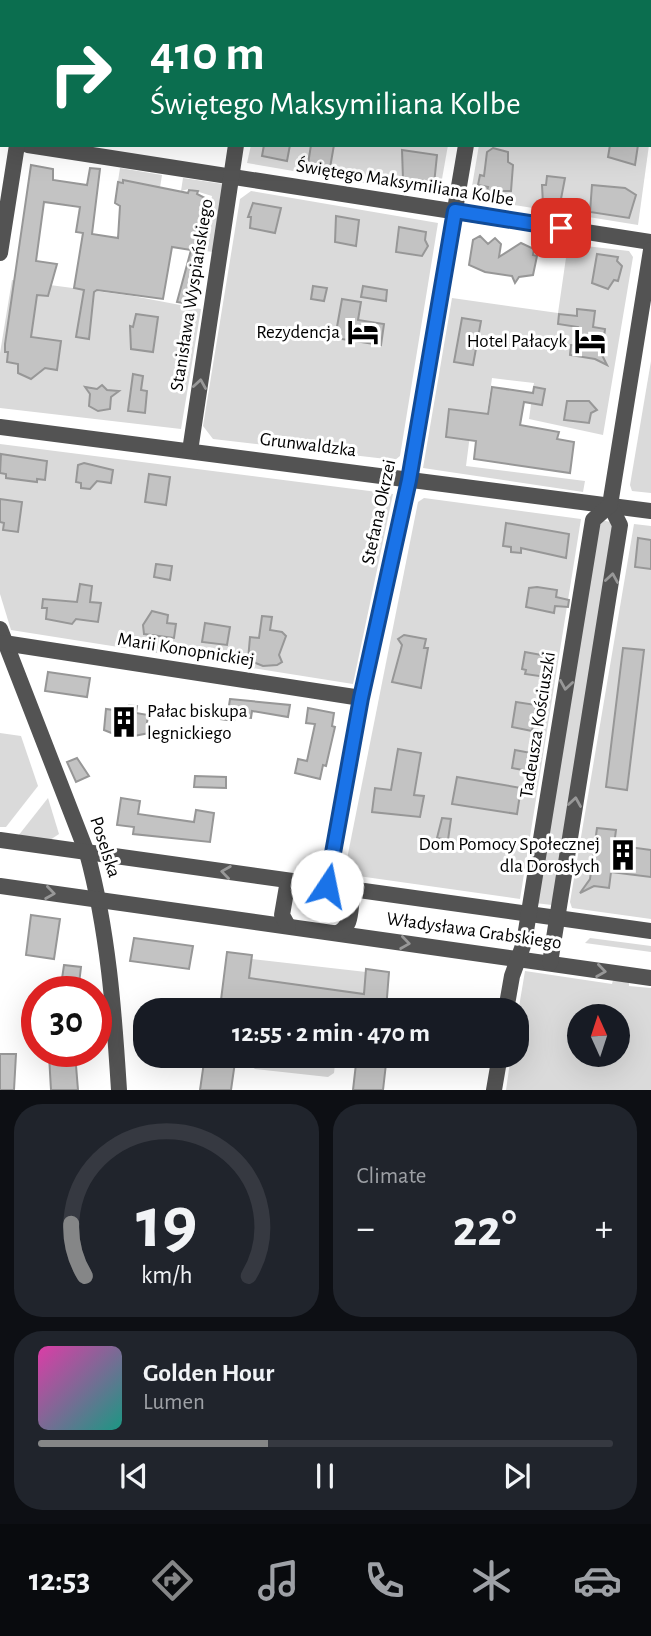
<!DOCTYPE html>
<html lang="en">
<head>
<meta charset="utf-8">
<style>
	body { margin:0; font-family:"Alegreya Sans",sans-serif; background:#20242c; color:#f1f3f6; height:100vh; display:flex; flex-direction:column; font-size:26px; white-space:nowrap }
	* { box-sizing:border-box; margin:0 }
	p { font-size:23px; color:#9ea1a6 }
	.icon { flex:none; width:38px; height:38px; fill:none; stroke:currentColor; stroke-width:2; stroke-linecap:round; stroke-linejoin:round }
	.map { position:relative; height:1090px; overflow:hidden }
	.sheet { display:flex; flex-direction:column; gap:14px; padding:14px; background:#0d0f14; flex:1 }
	.sheet>* { flex:none }
	.guide { position:absolute; left:0px; top:0px; width:651px; height:147px; box-shadow:0 7px 28px #0002; background:#0b6e4f; color:#fff; overflow:hidden }
	.needle { width:46px; rotate:357deg }
	.buttons { position:absolute; left:567px; top:1004px; display:grid; gap:14px }
	.buttons a { display:grid; place-items:center; width:63px; height:63px; border-radius:50%; background:#171b24; box-shadow:0 7px 28px #0002; font-size:35px }
	.speed { position:absolute; left:21px; top:976px; display:flex; gap:14px; font-size:35px; font-weight:700; text-align:center }
	.speed>* { display:grid; place-content:center; width:91px; height:91px; border-radius:50%; background:#171b24; box-shadow:0 7px 28px #0002; line-height:1 }
	.speed .limit { border:10px solid #d22; background:#fff; color:#111 }
	.pin { position:absolute; display:grid; place-items:center; width:60px; height:60px; color:#fff; margin:-30px; border-radius:14px; box-shadow:0 4px 10px #0006 }
	.me { position:absolute; width:77px; margin:-38px; rotate:11deg; stroke-linejoin:round; filter:drop-shadow(0 0 5px #0008) }
	.turn { display:flex; align-items:center; gap:24px; height:147px; padding:0 35px; font-size:32px }
	.turn .icon { width:91px; height:91px; stroke-width:2.5 }
	.turn b { display:block; font-size:49px; line-height:60px }
	.big { font-size:52px; font-weight:700; line-height:1.1 }
	.sheet .tile { flex:1; display:flex; flex-direction:column; justify-content:center; gap:10px; min-width:0; padding:0 24px; border-radius:28px; background:#20242c }
	.sheet .dial { align-items:center; gap:0 }
	.dial svg { height:182px; overflow:visible; fill:none; stroke:#363941; stroke-width:7; stroke-linecap:round; text-anchor:middle }
	.dial text { fill:#f1f3f6; stroke:none }
	.song { display:flex; align-items:center; gap:21px }
	.cover { width:84px; height:84px; border-radius:10px; background:linear-gradient(135deg,hsl(320 70% 55%),hsl(170 70% 35%)) }
	.played { height:7px; border-radius:4px; background:linear-gradient(90deg,#858687 40%,#363941 40%) }
	.keys { display:flex; justify-content:space-around; direction:ltr }
	.heat { display:flex; justify-content:space-between; align-items:center; font-size:38px; direction:ltr }
	.sheet .tiles { flex:1; display:grid; gap:14px; grid-template-columns:1fr 1fr }
	.tile:last-child { grid-column:span 2 }
	.trip { position:absolute; left:133px; top:998px; width:396px; height:70px; border-radius:28px; background:#171b24; box-shadow:0 7px 28px #0002; font-weight:700; line-height:70px; text-align:center }
	.tab-bar { display:flex; height:112px; justify-content:space-around; align-items:center; background:#090b0e; color:#9ea1a6 }
	.tab-bar .icon { width:49px; height:49px }
	.tab-bar .on { color:#858687 }
	.tab-bar b { font-size:32px; color:#f1f3f6 }
	.map>svg:first-child { display:block }
	.green { fill:#dadada; fill-rule:evenodd }
	.building { fill:#c3c3c3; stroke:#979797; stroke-width:2 }
	.lines { fill:none; stroke-linecap:round; stroke-linejoin:round }
	.minor { stroke:#535353; stroke-width:16 }
	.oneway { stroke:#989898 }
	.route-casing { stroke:#114b97; stroke-width:18 }
	.route { stroke:#1a73e8; stroke-width:12 }
	.labels { text-anchor:middle; dominant-baseline:central; stroke-width:6; stroke-linejoin:round; paint-order:stroke }
	.street-label { font-size:19px; fill:#000; stroke:#fff }
	.poi-label { font-size:19px; fill:#000; stroke:#fff; text-anchor:end }
</style>
</head>
<body>
<div class="map">
<svg width="651" height="1090" viewBox="0 0 651 1090">
	<rect width="100%" height="100%" fill="#fff"/>
	<g class="green">
		<polygon points="251,145 448,145 439,196 247,163"/>
		<polygon points="479,145 649,145 638,225 470,198"/>
		<polygon points="120,168 162,175 150,251 139,185 118,181"/>
		<polygon points="183,178 223,184 213,252 172,246 176,222 206,227 212,196 189,189 181,191"/>
		<polygon points="251,191 438,223 400,456 395,460 213,439 203,426 240,199"/>
		<polygon points="568,244 629,251 633,257 603,435 529,419 534,383 492,378 485,428 471,427 466,466 585,481 583,492 423,468 452,298 558,313"/>
		<polygon points="12,280 133,296 201,309 181,429 0,408 0,353"/>
		<polygon points="651,361 651,493 632,491 630,485"/>
		<polygon points="0,444 393,494 353,684 11,630 0,594"/>
		<polygon points="424,498 581,519 520,899 344,874 418,502"/>
		<polygon points="597,519 615,523 552,905 535,903"/>
		<polygon points="634,524 651,526 651,919 572,908 570,902"/>
		<polygon points="0,733 21,736 38,786 6,827 0,827"/>
		<polygon points="48,798 59,834 50,840 18,836"/>
		<polygon points="590,938 651,946 651,952 585,943"/>
		<polygon points="252,959 366,972 364,994 249,978"/>
		<path d="M525,971L612,984L613,980L629,982V986L651,988V1090H506L511,1055H516V1025ZM579,1017H618V1055H579Z"/>
		<polygon points="252,1055 336,1055 334,1073 328,1077 255,1069 250,1065"/>
	</g>
	<g class="building">
		<polygon points="264,145 290,145 287,161 262,156"/>
		<polygon points="311,145 334,145 330,168 318,170 308,164"/>
		<polygon points="610,145 638,145 635,165 608,157"/>
		<polygon points="493,148 508,152 508,162 513,165 511,191 487,191 488,187 478,185 480,175 484,176 487,152"/>
		<polygon points="402,150 437,155 434,184 403,179"/>
		<polygon points="31,165 53,169 53,180 87,185 90,168 100,169 92,234 118,238 120,206 115,203 118,182 123,183 123,180 188,193 189,190 198,191 197,194 209,200 199,241 207,244 203,257 200,256 190,304 177,302 191,250 172,247 163,299 97,290 94,292 89,339 76,337 84,290 74,288 83,233 76,232 80,207 44,202 36,261 57,264 48,296 37,295 31,337 61,341 57,370 45,368 31,379 18,373 18,364 7,362 8,352 5,352 5,344"/>
		<polygon points="547,176 565,178 560,204 543,204 542,185 546,185"/>
		<polygon points="592,185 625,188 636,195 629,218 590,212"/>
		<polygon points="253,203 281,208 275,233 250,228 251,217 248,217"/>
		<polygon points="336,216 359,220 356,246 335,242"/>
		<polygon points="399,227 426,232 425,240 428,246 422,256 396,252"/>
		<polygon points="480,236 488,244 495,238 501,244 499,257 521,243 534,249 533,255 537,256 533,275 519,277 515,283 512,276 485,272 469,265 473,240"/>
		<polygon points="597,254 618,257 617,261 622,266 618,281 614,280 608,289 592,283"/>
		<polygon points="313,286 327,288 324,301 311,299"/>
		<polygon points="363,286 387,290 386,301 361,297"/>
		<polygon points="342,299 361,302 358,320 384,324 381,345 335,338"/>
		<polygon points="577,309 595,311 593,327 605,329 602,355 607,365 595,359 570,355 571,345 575,345 578,327 558,324 559,314 577,316"/>
		<polygon points="136,314 158,317 153,352 131,349 130,326 133,327"/>
		<polygon points="462,318 481,321 473,365 454,362"/>
		<polygon points="133,374 143,376 141,390 147,391 145,413 128,411"/>
		<polygon points="102,385 107,390 119,391 111,397 110,409 98,411 89,406 90,394 85,387 97,389"/>
		<polygon points="492,387 533,393 534,387 545,389 542,405 524,402 520,425 559,432 557,439 574,442 570,473 474,459 476,441 446,437 449,409 488,414"/>
		<polygon points="567,401 589,401 597,410 591,413 589,423 564,420"/>
		<polygon points="1,454 47,461 45,480 37,479 37,482 6,478 6,474 0,473"/>
		<polygon points="84,463 113,470 111,483 97,481 90,489 81,488 81,483 76,482 78,465"/>
		<polygon points="149,474 170,477 166,505 145,502"/>
		<polygon points="0,499 22,502 18,532 3,530 4,523 0,522"/>
		<polygon points="506,523 569,534 566,558 521,548 521,553 511,552 511,547 503,546"/>
		<polygon points="638,538 651,540 651,569 635,567"/>
		<polygon points="156,564 172,566 170,580 154,577"/>
		<polygon points="80,584 92,586 90,602 101,603 98,622 76,619 72,624 46,619 47,608 42,608 43,599 77,602"/>
		<polygon points="537,587 557,590 556,597 569,600 568,607 555,606 554,613 526,607 529,588"/>
		<polygon points="152,611 168,615 167,623 176,624 174,638 144,634 143,625"/>
		<polygon points="262,616 272,617 270,630 282,632 286,636 279,655 282,662 277,665 263,666 248,660 250,637 259,638"/>
		<polygon points="205,623 230,627 227,645 202,642"/>
		<polygon points="404,635 426,639 424,648 428,648 421,688 392,682 402,645 398,639"/>
		<polygon points="623,648 644,650 627,790 606,787"/>
		<polygon points="525,652 547,656 545,665 549,668 539,676 525,674 526,670 522,669"/>
		<polygon points="48,672 90,678 87,697 45,691"/>
		<polygon points="230,699 290,705 288,717 252,711 251,718 235,716 234,721 220,719 228,712"/>
		<polygon points="516,702 536,705 532,731 512,727"/>
		<polygon points="129,705 137,706 136,713 148,715 147,723 152,729 149,733 124,738 104,730 106,709 128,712"/>
		<polygon points="308,708 334,713 332,726 335,727 326,766 323,765 320,779 295,773 298,759 307,761 315,724 306,723"/>
		<polygon points="398,749 421,753 414,795 424,796 420,817 372,812 375,788 391,790"/>
		<polygon points="515,750 531,753 528,771 512,768"/>
		<polygon points="77,758 89,776 76,782 67,762"/>
		<polygon points="195,776 226,777 226,788 194,787"/>
		<polygon points="457,777 521,788 517,814 452,804"/>
		<polygon points="121,798 140,801 138,814 194,822 196,810 214,813 210,842 133,834 134,827 117,825"/>
		<polygon points="442,818 451,819 448,840 437,838"/>
		<polygon points="597,828 616,830 614,845 651,850 651,877 611,872 609,888 594,886 580,893 590,879"/>
		<polygon points="31,915 60,919 54,959 26,955"/>
		<polygon points="134,938 193,946 189,969 130,961"/>
		<polygon points="227,952 252,955 249,978 364,994 366,969 389,972 386,1010 290,1010 221,1000"/>
		<polygon points="64,965 81,967 78,992 60,992"/>
		<polygon points="75,1053 78,1090 51,1090 49,1055"/>
		<polygon points="0,1054 16,1054 14,1090 0,1090"/>
		<polygon points="205,1055 236,1055 231,1090 200,1090"/>
		<polygon points="357,1055 387,1055 383,1090 353,1090"/>
	</g>
	<g class="lines">
		<g class="minor">
			<polyline points="350,0 358,2"/>
			<polyline points="56,2 56,0"/>
			<polyline points="138,2 139,0"/>
			<polyline points="258,2 259,0"/>
			<polyline points="491,2 491,0"/>
			<polyline points="0,35 2,35"/>
			<polyline points="649,67 651,67"/>
			<polyline points="0,130 2,129"/>
			<polyline points="28,145 651,242"/>
			<polyline points="0,253 17,145"/>
			<polyline points="0,427 651,511"/>
			<polyline points="190,451 236,145"/>
			<path d="M0,629L87,853C108,930 114,1011 119,1090"/>
			<polyline points="4,643 361,698"/>
			<polyline points="0,840 651,931"/>
			<polyline points="0,886 651,978"/>
			<polyline points="327,886 361,698 409,480 466,145"/>
			<polyline points="288,926 282,915 287,886 294,882"/>
			<path d="M337,933C352,928 350,910 352,897L346,889"/>
			<polyline points="550,963 620,525 610,505 651,250"/>
			<polyline points="506,1010 512,976 524,943 593,520 610,505"/>
			<polyline points="494,1090 500,1055"/>
		</g>
	</g>
	<defs><path id="oneway-chevron" d="M-2-3.5L2.5 0L-2 3.5" fill="none" stroke-width="1.6" stroke-linecap="round" stroke-linejoin="round" transform="scale(1.75)"/></defs>
	<g class="oneway">
		<use href="#oneway-chevron" transform="translate(200 384) rotate(-81)"/>
		<use href="#oneway-chevron" transform="translate(612 578) rotate(-81)"/>
		<use href="#oneway-chevron" transform="translate(566 685) rotate(99)"/>
		<use href="#oneway-chevron" transform="translate(575 802) rotate(-81)"/>
		<use href="#oneway-chevron" transform="translate(226 872) rotate(-172)"/>
		<use href="#oneway-chevron" transform="translate(50 893) rotate(8)"/>
		<use href="#oneway-chevron" transform="translate(405 943) rotate(8)"/>
		<use href="#oneway-chevron" transform="translate(601 971) rotate(8)"/>
	</g>
	<g class="lines">
		<defs>
			<polyline id="route" points="327,886 361,698 409,480 455,211 561,228"/>
		</defs>
		<use href="#route" class="route-casing"/>
		<use href="#route" class="route"/>
	</g>
	<defs>
		<symbol id="hotel-bare" viewBox="-9 -9 18 18"><path d="M-6-4.5h1.5V1H6V5H4.5V3h-9V5H-6ZM-4 0a1.8 1.8 0 1 1 3.6 0ZM.5 0V-2.5h3Q6-2.5 6 0Z" fill="#000" stroke="#fff" stroke-width="2.5" paint-order="stroke"/></symbol>
		<symbol id="building-bare" viewBox="-9 -9 18 18"><path d="M-4-6H4V6H1V3H-1V6H-4ZM-2.5-4.3h1.7v1.8h-1.7ZM.8-4.3h1.7v1.8H.8ZM-2.5-1h1.7V.8h-1.7ZM.8-1h1.7V.8H.8Z" fill="#000" stroke="#fff" stroke-width="2.5" paint-order="stroke"/></symbol>
	</defs>
	<g fill-rule="evenodd">
		<use href="#hotel-bare" x="341" y="310" width="44" height="44"/>
		<use href="#hotel-bare" x="568" y="319" width="44" height="44"/>
		<use href="#building-bare" x="102" y="700" width="44" height="44"/>
		<use href="#building-bare" x="601" y="833" width="44" height="44"/>
	</g>
	<g class="labels">
		<g class="street-label">
			<text transform="translate(405 183) rotate(9)">Świętego Maksymiliana Kolbe</text>
			<text transform="translate(192 295) rotate(-81)">Stanisława Wyspiańskiego</text>
			<text transform="translate(308 445) rotate(7)">Grunwaldzka</text>
			<text transform="translate(379 512) rotate(-78)">Stefana Okrzei</text>
			<text transform="translate(186 650) rotate(9)">Marii Konopnickiej</text>
			<text transform="translate(538 725) rotate(-81)">Tadeusza Kościuszki</text>
			<text transform="translate(105 847) rotate(72)">Poselska</text>
			<text transform="translate(474 931) rotate(8)">Władysława Grabskiego</text>
		</g>
		<g class="poi-label">
			<text x="340" y="332">Rezydencja</text>
			<text x="567" y="341">Hotel Pałacyk</text>
			<text x="147" y="711" text-anchor="start">Pałac biskupa<tspan x="147" dy="22">legnickiego</tspan></text>
			<text x="600" y="844">Dom Pomocy Społecznej<tspan x="600" dy="22">dla Dorosłych</tspan></text>
		</g>
	</g>
</svg>
<div class="buttons">
<a><svg class="needle" viewBox="-14 -14 28 28"><path d="M0-13l5 13h-10z" fill="#e53935"/><path d="M0 13l5-13h-10z" fill="#9ea1a6"/></svg></a>
</div>
<div class="speed"><div class="limit">30</div></div>
<div class="pin" style="left:561px;top:228px;background:#d93025"><svg class="icon" aria-label="arrive" viewBox="0 0 24 24"><path d="M6 21V4h12l-3 4 3 4H6"/></svg></div>
<svg class="me" style="left:327px;top:886px" viewBox="-20 -20 40 40"><circle r="19" fill="#fff"/><path d="M0-13L10 11 0 6-10 11z" fill="#1a73e8"/></svg>
<div class="trip">12:55 · 2 min · 470 m</div>
<div class="guide">
<div class="turn"><svg class="icon" aria-label="right" viewBox="0 0 24 24"><path d="M7 20v-9h11M14 6l5 5-5 5"/></svg><div><b>410 m</b>Świętego Maksymiliana Kolbe</div></div>
</div>
</div>
<section class="sheet">
<div class="tiles">
<div class="tile dial"><svg viewBox="0 0 100 80">
<path d="M14 69A42 42 0 1 1 86 69"/>
<path d="M14 69A42 42 0 0 1 8 46" stroke="#858687"/>
<text x="50" y="56" font-size="32" font-weight="700">19</text>
<text x="50" y="72" font-size="11">km/h</text>
</svg></div>
<div class="tile"><p>Climate</p>
<div class="heat"><a>−</a><b class="big">22°</b><a>+</a></div>
</div>
<div class="tile">
<div class="song"><i class="cover"></i><div><b>Golden Hour</b><p>Lumen</p></div></div>
<div class="played"></div>
<div class="keys"><svg class="icon" aria-label="previous" viewBox="0 0 24 24"><path d="M18 5L8 12l10 7zM5 5v14"/></svg><svg class="icon" aria-label="pause" viewBox="0 0 24 24"><path d="M8 5v14M16 5v14"/></svg><svg class="icon" aria-label="next" viewBox="0 0 24 24"><path d="M6 5l10 7-10 7zM19 5v14"/></svg></div>
</div>
</div>
</section>
<nav class="tab-bar">
<b>12:53</b>
<svg class="icon on" aria-label="directions" viewBox="0 0 24 24"><path d="M12 3l9 9-9 9-9-9zM9 14v-3h6M13 9l2 2-2 2"/></svg>
<svg class="icon" aria-label="music" viewBox="0 0 24 24"><path d="M9 18V5l10-2v13"/><circle cx="6" cy="18" r="3"/><circle cx="16" cy="16" r="3"/></svg>
<svg class="icon" aria-label="phone" viewBox="0 0 24 24"><path d="M5 4h4l2 5-3 2q2 4 5 5l2-3 5 2v4C11 20 4 13 5 4z"/></svg>
<svg class="icon" aria-label="climate" viewBox="0 0 24 24"><path d="M12 3v18M4 7l16 10M4 17L20 7"/></svg>
<svg class="icon" aria-label="car" viewBox="0 0 24 24"><path d="M5 17H2v-5l4-1 3-4h7l3 4 3 1v5h-3M9 17h6M6 11h13"/><circle cx="7" cy="17" r="2"/><circle cx="17" cy="17" r="2"/></svg>
</nav>
</body>
</html>
